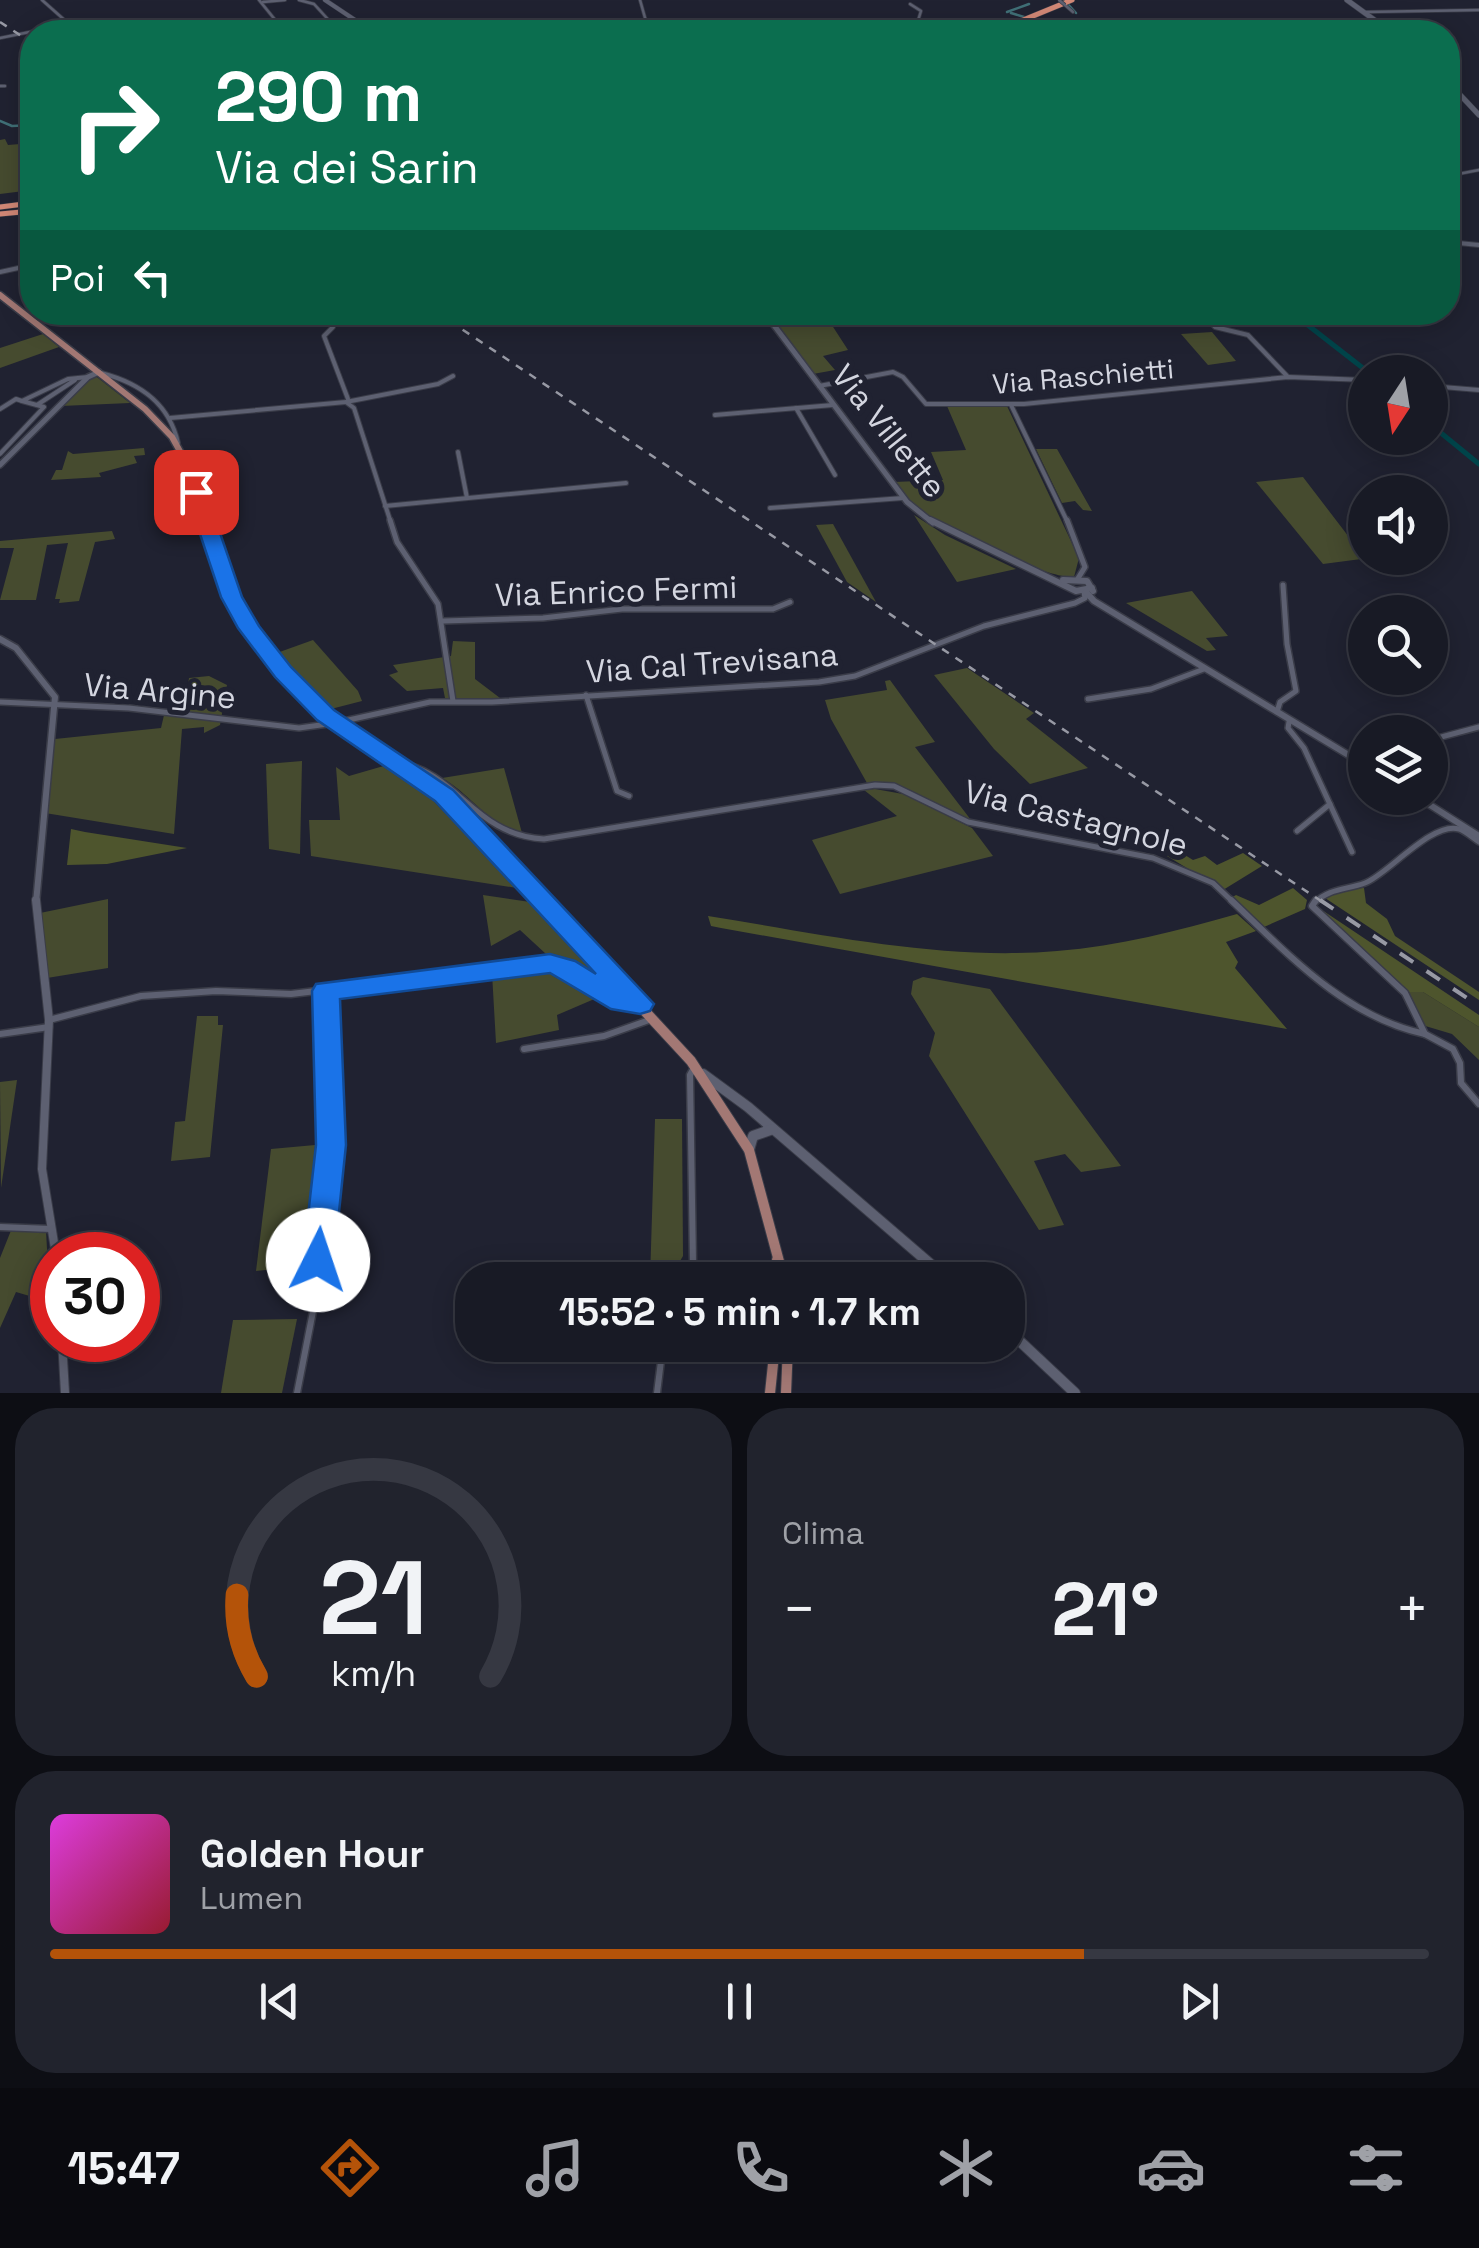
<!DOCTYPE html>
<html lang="it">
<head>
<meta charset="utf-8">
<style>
	body { margin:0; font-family:"Space Grotesk",sans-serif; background:#21232d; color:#f1f3f6; height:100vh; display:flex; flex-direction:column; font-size:38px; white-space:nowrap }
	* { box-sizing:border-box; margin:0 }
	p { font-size:32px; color:#9fa1a7 }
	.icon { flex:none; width:55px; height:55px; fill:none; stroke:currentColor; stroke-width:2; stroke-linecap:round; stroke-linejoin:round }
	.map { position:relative; height:1393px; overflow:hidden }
	.details { display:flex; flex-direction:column; gap:15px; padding:15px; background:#0d0e14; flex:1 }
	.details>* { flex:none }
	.guide { position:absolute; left:20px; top:20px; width:1440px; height:305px; border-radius:40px; box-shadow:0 5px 25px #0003,0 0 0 2px #363842; background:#0b6e4f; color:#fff; overflow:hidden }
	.needle { width:65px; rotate:192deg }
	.tools { position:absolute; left:1348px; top:355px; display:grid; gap:20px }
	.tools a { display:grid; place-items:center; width:100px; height:100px; border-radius:50%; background:#181a25; box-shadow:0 5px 25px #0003,0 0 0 2px #363842; font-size:50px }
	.speed { position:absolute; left:30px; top:1232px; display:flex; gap:20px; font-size:50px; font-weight:700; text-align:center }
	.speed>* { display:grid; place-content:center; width:130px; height:130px; border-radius:50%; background:#181a25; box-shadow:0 5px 25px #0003,0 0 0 2px #363842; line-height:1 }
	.speed .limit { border:15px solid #d22; background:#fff; color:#111 }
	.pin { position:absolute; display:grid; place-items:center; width:85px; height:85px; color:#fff; margin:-42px; border-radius:20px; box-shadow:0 5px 15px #0006 }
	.me { position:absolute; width:110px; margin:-55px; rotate:4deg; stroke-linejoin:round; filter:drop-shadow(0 0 8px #0008) }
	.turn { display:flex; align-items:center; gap:35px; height:210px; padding:0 30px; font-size:45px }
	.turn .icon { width:130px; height:130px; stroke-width:2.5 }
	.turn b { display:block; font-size:70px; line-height:85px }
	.then { display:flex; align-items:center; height:95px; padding:0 30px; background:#0003; gap:20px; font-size:38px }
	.big { font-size:75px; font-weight:800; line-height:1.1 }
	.details .card { flex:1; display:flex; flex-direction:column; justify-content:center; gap:15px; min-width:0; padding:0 35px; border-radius:40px; background:#21232d }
	.details .dial { align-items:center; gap:0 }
	.dial svg { height:260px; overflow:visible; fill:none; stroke:#363842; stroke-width:7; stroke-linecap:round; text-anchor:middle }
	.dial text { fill:#f1f3f6; stroke:none }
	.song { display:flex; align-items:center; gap:30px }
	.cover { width:120px; height:120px; border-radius:15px; background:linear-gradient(135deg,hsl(300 70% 55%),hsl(350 70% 35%)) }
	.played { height:10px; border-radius:5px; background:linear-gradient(90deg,#b45309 75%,#363842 75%) }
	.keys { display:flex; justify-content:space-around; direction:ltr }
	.heat { display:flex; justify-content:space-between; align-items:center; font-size:55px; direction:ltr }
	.details .tiles { flex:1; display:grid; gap:15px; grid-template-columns:1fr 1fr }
	.card:last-child { grid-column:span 2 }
	.trip { position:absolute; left:455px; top:1262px; width:570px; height:100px; border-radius:40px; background:#181a25; box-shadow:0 5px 25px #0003,0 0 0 2px #363842; font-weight:800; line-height:100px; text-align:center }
	.dock { display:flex; height:160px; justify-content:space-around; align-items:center; background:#0a0a0f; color:#9fa1a7 }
	.dock .icon { width:70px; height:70px }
	.dock .active { color:#b45309 }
	.dock b { font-size:45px; color:#f1f3f6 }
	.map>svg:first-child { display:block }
	.green { fill:#464b2f }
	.forest { fill:#4e552d }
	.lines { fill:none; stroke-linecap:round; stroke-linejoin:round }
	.stream { stroke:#407077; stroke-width:2.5 }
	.canal { stroke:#00444a; stroke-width:5 }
	.minor-far3-casing { stroke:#3a3c48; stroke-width:4 }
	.minor-far2-casing { stroke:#3a3c48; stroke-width:6 }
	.minor-far1-casing { stroke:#3a3c48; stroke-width:8 }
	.minor-casing { stroke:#3a3c48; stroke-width:9 }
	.tertiary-far3-casing { stroke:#3a3c48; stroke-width:5 }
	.tertiary-far2-casing { stroke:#3a3c48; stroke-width:8 }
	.tertiary-far1-casing { stroke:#3a3c48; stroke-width:9 }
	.tertiary-casing { stroke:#3a3c48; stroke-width:10 }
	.secondary-far1-casing { stroke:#3a3c48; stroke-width:6 }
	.secondary-casing { stroke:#3a3c48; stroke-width:12 }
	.primary-far2-casing { stroke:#3a3c48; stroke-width:9 }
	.primary-far1-casing { stroke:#3a3c48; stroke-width:10 }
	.primary-casing { stroke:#3a3c48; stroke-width:12 }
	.motorway-casing { stroke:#3a3c48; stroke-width:6 }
	.minor-far3 { stroke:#5d6071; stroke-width:2.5 }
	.minor-far2 { stroke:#5d6071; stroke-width:4 }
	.minor-far1 { stroke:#5d6071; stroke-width:5 }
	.minor { stroke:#5d6071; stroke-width:6 }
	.tertiary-far3 { stroke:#5d6071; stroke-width:4 }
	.tertiary-far2 { stroke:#5d6071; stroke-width:5 }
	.tertiary-far1 { stroke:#5d6071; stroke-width:6 }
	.tertiary { stroke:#5d6071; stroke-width:8 }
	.secondary-far1 { stroke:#5d6071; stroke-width:5 }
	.secondary { stroke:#5d6071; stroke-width:10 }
	.primary-far2 { stroke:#a37874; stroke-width:6 }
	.primary-far1 { stroke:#a37874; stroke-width:8 }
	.primary { stroke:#a37874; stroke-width:10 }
	.motorway { stroke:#d28876; stroke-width:5 }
	.rail-far1 { stroke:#9799a4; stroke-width:2.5; stroke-dasharray:8 8; stroke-linecap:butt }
	.rail { stroke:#9799a4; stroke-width:4; stroke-dasharray:16 16; stroke-linecap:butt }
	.minor-bridge-casing { stroke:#3a3c48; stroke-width:4; stroke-linecap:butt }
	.minor-bridge { stroke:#5d6071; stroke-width:2.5 }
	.route { fill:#1a73e8; stroke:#114b97; stroke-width:2.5 }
	.labels { text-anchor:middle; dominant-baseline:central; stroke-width:10; stroke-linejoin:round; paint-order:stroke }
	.far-street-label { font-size:28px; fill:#d4d6e0; stroke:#202231 }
	.street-label { font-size:32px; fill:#d4d6e0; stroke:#202231 }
</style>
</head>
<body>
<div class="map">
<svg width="1479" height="1393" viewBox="0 0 1479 1393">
	<rect width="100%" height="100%" fill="#202231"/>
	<g class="green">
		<polygon points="5,139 8,145 32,143 32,190 0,194 0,140"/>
		<polygon points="766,313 826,316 848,350 823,356 835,370 813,374"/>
		<polygon points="1212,332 1236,361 1208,365 1181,334"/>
		<polygon points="43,334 59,347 0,368 0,348"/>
		<polygon points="93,374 130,403 61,406"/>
		<path d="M947,406H1007L1079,558L1074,577C1052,580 955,536 934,521C918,510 905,497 894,482L943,480L931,452L966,450Z"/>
		<polygon points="144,448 145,455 134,456 137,463 99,473 101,477 51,480 56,470 62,470 68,451 73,454"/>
		<polygon points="1036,449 1057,449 1092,511 1083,510 1075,501 1062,503"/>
		<polygon points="1303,477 1365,558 1369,558 1323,564 1256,482"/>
		<polygon points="914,515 945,535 1016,569 957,582"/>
		<polygon points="833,524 876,602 847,582 816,525"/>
		<polygon points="112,531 115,539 95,542 79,601 59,603 60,599 55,599 68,543 47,545 36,600 0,600 14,548 0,548 0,541"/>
		<polygon points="1192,591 1228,636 1206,638 1216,650 1207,651 1126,603"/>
		<polygon points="313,640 358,691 362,701 327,710 274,654"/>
		<polygon points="453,641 475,642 475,679 500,698 445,698 443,688 407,691 389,675 398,672 393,665 451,656"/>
		<polygon points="967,668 1034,713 1026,719 1088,768 1030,784 994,749 934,675"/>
		<polygon points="209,676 227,685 220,725 204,733 204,727 182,729 174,834 45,813 55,739 161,728 165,711 184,714 189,678"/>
		<polygon points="890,680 935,742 915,747 971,820 908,789 867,783 831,719 825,700 887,690 885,681"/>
		<polygon points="302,761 300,854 269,849 266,764"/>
		<polygon points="387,765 424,791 517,888 311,856 309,820 340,820 336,767 349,776"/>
		<path d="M504,768L522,833C490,827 471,794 442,778Z"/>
		<polygon points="875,789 903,794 972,828 993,856 840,894 812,840 897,816 864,790"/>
		<polygon points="483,895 530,902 613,991 557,1015 559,1030 496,1043 492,973 559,966 520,930 491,946"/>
		<polygon points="108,899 108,968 47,978 40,913"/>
		<polygon points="923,977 990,989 1121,1166 1081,1172 1065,1154 1034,1161 1064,1225 1039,1230 929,1056 935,1033 911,994 913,981"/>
		<polygon points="1406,992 1423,992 1479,1027 1479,1060 1452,1034 1422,1025"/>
		<polygon points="197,1016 218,1016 218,1025 223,1025 210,1157 171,1161 175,1122 185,1121"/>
		<polygon points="17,1080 1,1188 0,1082"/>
		<polygon points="655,1119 682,1119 683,1256 669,1280 650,1280"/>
		<polygon points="315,1145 304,1266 256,1271 271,1149"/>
		<polygon points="12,1228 46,1231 50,1302 16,1292 0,1328 0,1258"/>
		<polygon points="297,1319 282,1393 221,1393 233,1320"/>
	</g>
	<g class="forest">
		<polygon points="71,829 85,832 187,848 107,864 67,865"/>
		<polygon points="1180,852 1193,860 1205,856 1217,865 1243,853 1262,866 1223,890 1167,856"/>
		<polygon points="1293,888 1307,900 1305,909 1264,927 1231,898 1236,895 1259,905"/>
		<polygon points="1364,888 1366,903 1387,919 1395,936 1479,992 1479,1000 1325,898 1341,889"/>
		<polygon points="1316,906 1479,1015 1479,1027 1423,992 1405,992"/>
		<path d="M1237,914L1256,931L1226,942L1238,962L1235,968L1287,1029L721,928L711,926L708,916C821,934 942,961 1057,951C1120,946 1177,931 1237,914Z"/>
	</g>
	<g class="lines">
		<g class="stream">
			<polyline points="1064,0 1076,13"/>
			<polyline points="1007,12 1029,4"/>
			<polyline points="1011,13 1024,17"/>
			<polyline points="1042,22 1053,32"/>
			<polyline points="0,121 12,126 32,125"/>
		</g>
		<g class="canal">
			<polyline points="1291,312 1368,372"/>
			<polyline points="1430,424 1479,464"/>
		</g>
		<defs>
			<g id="minor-far3">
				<polyline points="42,0 69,24"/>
				<polyline points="259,0 285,32"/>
				<polyline points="299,0 314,4 335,27 316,32"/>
				<polyline points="640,0 649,32"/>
				<polyline points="263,2 285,0"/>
				<polyline points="1065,5 1073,12"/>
				<polyline points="1366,12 1479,10"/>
				<polyline points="251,31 281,27"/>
				<polyline points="722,32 732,28 752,32"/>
				<polyline points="843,32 916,27 921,11 910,4"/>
				<polyline points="0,38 69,24"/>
				<polyline points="0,86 5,86"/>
				<polyline points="1448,176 1479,170"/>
			</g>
			<g id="minor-far2">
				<polyline points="1448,242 1479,245"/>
				<polyline points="0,272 32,265"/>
				<polyline points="327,312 333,327 324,336 348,399"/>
				<polyline points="1201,312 1215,327 1248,335 1288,377"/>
				<path d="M101,373C140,383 169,403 178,443"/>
				<polyline points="819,386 893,372 903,377 926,404 1024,404 1288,377 1365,380"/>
				<polyline points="1430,386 1479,390"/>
				<polyline points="346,402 354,408 391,523"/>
				<polyline points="37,405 75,380"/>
				<polyline points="1011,405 1068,523"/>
				<polyline points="796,408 835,475"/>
				<polyline points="0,409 16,399 22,401"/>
				<polyline points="715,415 833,405"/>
				<polyline points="170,418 346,402 438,384 453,376"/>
				<polyline points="458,452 467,498"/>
				<polyline points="0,454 44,407 22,401 68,379 88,377"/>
				<polyline points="385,506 626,483"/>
				<polyline points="770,508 903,498"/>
			</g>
			<g id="minor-far1">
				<polyline points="390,520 397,542 438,604 453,701"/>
				<polyline points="1067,520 1085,567 1077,580"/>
				<polyline points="443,621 543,618 622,609 773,609 790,602"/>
				<polyline points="586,695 617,791 629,796"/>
				<polyline points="1088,699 1151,689 1204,669"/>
				<polyline points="0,702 129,708 299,728 335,723"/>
				<polyline points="1277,712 1280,702 1296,691 1287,644 1283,585"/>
				<polyline points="344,721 430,702 492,702 819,682 855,676 984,626 1075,603 1085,598 1084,592"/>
				<polyline points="1289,722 1288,728 1304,748 1352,852"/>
				<polyline points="1430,740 1479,727"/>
				<path d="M397,762C460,773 473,835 544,839L875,785L894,786L968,822L1153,858L1213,883L1234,903"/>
				<polyline points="1297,831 1330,804"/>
				<path d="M1314,903C1330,888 1346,890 1365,883C1387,875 1432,821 1459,829C1465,831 1473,838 1479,842"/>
			</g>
			<g id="minor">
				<path d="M1231,900C1288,954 1345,1017 1425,1034"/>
				<polyline points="1316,900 1312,906 1405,993 1425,1034 1453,1049 1460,1063 1461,1083 1479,1104"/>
				<path d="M49,1020L141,996L216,991L291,994L550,963C582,973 603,1000 637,1004"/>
				<polyline points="0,1034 49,1027"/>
				<polyline points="524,1049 604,1036 652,1019"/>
				<polyline points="0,1227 51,1229"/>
				<polyline points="680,1280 693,1262 690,1075 695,1066"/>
				<polyline points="297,1393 316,1296 323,1191 331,1145 326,991"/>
				<polyline points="657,1393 663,1345"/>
			</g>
			<polyline id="tertiary-far3" points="325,0 373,32"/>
			<g id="tertiary-far2">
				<polyline points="764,312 907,502 933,523"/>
				<polyline points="0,465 88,377 99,372"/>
			</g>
			<g id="tertiary-far1">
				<polyline points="930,520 1076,591 1092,588"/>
				<polyline points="1063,580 1087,581 1093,591"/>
				<polyline points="1086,592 1094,601 1365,765"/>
				<polyline points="0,639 16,648 55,697 36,903"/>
				<polyline points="1419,798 1479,836"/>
			</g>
			<g id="tertiary">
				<polyline points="36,900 49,1020 42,1169 56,1255"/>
				<polyline points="62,1340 65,1393"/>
			</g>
			<g id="secondary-far1">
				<polyline points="1347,0 1391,32"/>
				<polyline points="1448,82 1479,115"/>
			</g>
			<g id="secondary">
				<polyline points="703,1074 748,1107 949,1280"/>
				<polyline points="749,1150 753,1136 773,1129"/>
				<polyline points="1008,1330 1075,1393"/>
			</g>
			<polyline id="primary-far2" points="0,295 145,409 172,437 187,464 206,523"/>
			<polyline id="primary-far1" points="206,520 231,597 283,672 325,715 444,795 544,903"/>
			<g id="primary">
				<polyline points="542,900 691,1061 749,1150 784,1280"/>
				<polyline points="777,1260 777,1280"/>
				<polyline points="770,1393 775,1345"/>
				<polyline points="786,1393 788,1345"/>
			</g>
			<g id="motorway">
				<polyline points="994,32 1072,0"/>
				<polyline points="0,207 32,203"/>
				<polyline points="0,214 32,211"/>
			</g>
		</defs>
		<use href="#minor-far3" class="minor-far3-casing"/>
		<use href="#minor-far2" class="minor-far2-casing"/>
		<use href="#minor-far1" class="minor-far1-casing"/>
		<use href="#minor" class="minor-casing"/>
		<use href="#tertiary-far3" class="tertiary-far3-casing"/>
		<use href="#tertiary-far2" class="tertiary-far2-casing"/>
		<use href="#tertiary-far1" class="tertiary-far1-casing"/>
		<use href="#tertiary" class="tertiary-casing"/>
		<use href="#secondary-far1" class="secondary-far1-casing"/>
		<use href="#secondary" class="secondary-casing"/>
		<use href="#primary-far2" class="primary-far2-casing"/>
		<use href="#primary-far1" class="primary-far1-casing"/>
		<use href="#primary" class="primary-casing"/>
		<use href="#motorway" class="motorway-casing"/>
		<use href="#minor-far3" class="minor-far3"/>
		<use href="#minor-far2" class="minor-far2"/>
		<use href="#minor-far1" class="minor-far1"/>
		<use href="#minor" class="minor"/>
		<use href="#tertiary-far3" class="tertiary-far3"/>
		<use href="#tertiary-far2" class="tertiary-far2"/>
		<use href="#tertiary-far1" class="tertiary-far1"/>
		<use href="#tertiary" class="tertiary"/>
		<use href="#secondary-far1" class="secondary-far1"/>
		<use href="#secondary" class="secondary"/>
		<use href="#primary-far2" class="primary-far2"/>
		<use href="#primary-far1" class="primary-far1"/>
		<use href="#primary" class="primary"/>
		<use href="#motorway" class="motorway"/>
		<g class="rail-far1">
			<polyline points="0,22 32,43"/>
			<polyline points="436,312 1324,903"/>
		</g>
		<polyline class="rail" points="1320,900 1479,1006"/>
		<defs>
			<polyline id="minor-bridge" points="1059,0 1065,5"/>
		</defs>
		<use href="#minor-bridge" class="minor-bridge-casing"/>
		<use href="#minor-bridge" class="minor-bridge"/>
	</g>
	<polygon class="route" points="196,487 206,492 242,597 259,626 291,667 334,710 453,790 654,1004 650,1011 640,1014 611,1009 550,973 340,999 346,1145 334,1260 329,1269 318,1273 307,1269 303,1260 316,1145 312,991 316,984 550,954 575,961 596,974 435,801 317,720 275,677 238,628 221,597 186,492"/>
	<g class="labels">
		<g class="far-street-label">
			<text transform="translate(1083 376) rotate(-5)">Via Raschietti</text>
		</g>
		<g class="street-label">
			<text transform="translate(889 431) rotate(51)">Via Villette</text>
			<text transform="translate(616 591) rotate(-2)">Via Enrico Fermi</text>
			<text transform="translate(712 663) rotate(-4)">Via Cal Trevisana</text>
			<text transform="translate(160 691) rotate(5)">Via Argine</text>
			<text transform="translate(1076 818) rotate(14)">Via Castagnole</text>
		</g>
	</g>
</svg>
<div class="tools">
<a><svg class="needle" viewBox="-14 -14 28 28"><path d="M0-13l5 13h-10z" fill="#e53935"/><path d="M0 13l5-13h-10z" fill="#9fa1a7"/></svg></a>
<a><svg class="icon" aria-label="sound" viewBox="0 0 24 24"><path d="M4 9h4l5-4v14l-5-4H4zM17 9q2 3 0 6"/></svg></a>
<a><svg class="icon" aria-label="search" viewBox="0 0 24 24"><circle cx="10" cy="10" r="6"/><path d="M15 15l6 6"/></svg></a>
<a><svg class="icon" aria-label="layers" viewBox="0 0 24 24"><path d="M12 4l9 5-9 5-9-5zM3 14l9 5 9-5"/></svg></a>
</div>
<div class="speed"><div class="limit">30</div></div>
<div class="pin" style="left:196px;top:492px;background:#d93025"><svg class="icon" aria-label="arrive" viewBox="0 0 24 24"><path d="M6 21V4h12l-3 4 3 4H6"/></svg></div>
<svg class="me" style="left:318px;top:1260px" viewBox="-20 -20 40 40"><circle r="19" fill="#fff"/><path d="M0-13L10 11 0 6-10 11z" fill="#1a73e8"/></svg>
<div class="trip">15:52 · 5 min · 1.7 km</div>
<div class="guide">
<div class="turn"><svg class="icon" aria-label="right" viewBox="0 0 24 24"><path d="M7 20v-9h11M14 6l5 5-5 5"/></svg><div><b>290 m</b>Via dei Sarin</div></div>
<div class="then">Poi<svg class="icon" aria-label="left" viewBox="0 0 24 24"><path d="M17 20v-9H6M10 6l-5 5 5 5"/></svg></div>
</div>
</div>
<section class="details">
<div class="tiles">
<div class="card dial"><svg viewBox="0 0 100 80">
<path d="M14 69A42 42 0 1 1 86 69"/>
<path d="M14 69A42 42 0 0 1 8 44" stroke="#b45309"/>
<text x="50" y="56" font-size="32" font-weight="700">21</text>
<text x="50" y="72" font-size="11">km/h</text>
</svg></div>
<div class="card"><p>Clima</p>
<div class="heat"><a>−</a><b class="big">21°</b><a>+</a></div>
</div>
<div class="card">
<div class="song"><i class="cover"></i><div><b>Golden Hour</b><p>Lumen</p></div></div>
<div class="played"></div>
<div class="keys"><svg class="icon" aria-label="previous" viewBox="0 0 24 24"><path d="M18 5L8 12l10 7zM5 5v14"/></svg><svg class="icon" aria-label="pause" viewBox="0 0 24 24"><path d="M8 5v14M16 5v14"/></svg><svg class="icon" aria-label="next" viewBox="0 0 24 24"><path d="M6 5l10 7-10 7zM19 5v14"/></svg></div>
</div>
</div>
</section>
<nav class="dock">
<b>15:47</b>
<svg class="icon active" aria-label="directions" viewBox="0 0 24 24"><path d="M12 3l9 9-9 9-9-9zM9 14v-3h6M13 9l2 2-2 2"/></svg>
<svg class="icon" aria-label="music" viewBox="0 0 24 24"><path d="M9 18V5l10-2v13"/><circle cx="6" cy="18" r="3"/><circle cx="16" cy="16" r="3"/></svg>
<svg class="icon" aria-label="phone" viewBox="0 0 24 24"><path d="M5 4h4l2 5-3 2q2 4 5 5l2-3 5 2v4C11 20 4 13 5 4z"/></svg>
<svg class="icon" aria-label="climate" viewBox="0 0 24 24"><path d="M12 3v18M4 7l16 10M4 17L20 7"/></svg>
<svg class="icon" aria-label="car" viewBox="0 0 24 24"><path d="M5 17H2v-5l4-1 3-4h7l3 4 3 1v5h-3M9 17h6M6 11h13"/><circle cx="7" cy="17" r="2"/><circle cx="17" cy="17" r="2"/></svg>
<svg class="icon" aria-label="filters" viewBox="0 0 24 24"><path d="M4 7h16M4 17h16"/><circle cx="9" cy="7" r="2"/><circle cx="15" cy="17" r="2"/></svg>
</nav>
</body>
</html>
